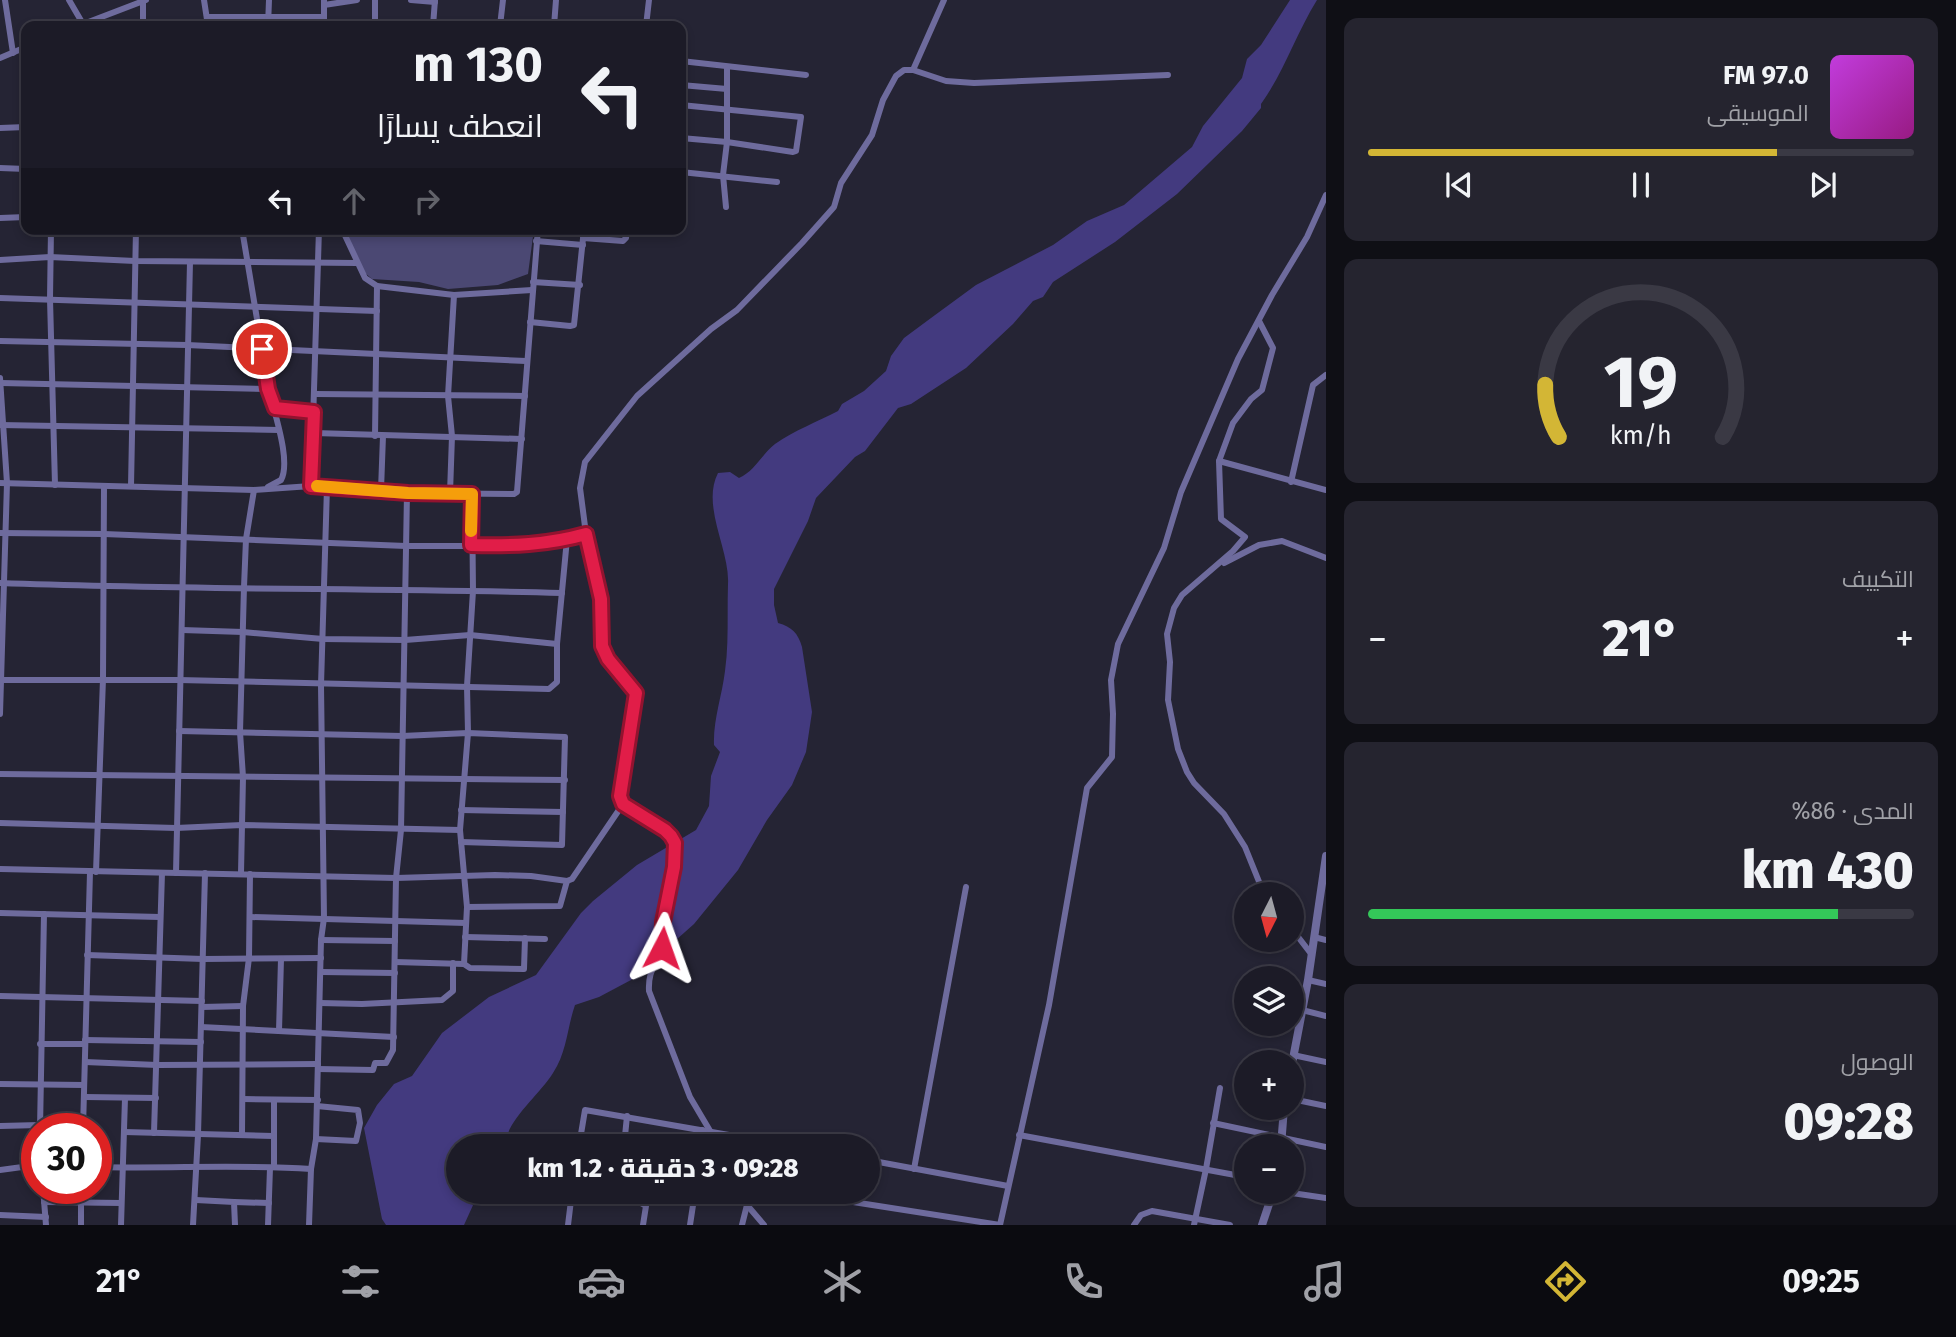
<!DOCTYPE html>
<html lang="ar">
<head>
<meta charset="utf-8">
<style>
	body { margin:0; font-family:"Fira Sans",Cairo,sans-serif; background:#25242f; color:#f1f3f6; direction:rtl; height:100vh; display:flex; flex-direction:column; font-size:26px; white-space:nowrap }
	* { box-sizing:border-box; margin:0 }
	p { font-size:23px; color:#a0a1a7 }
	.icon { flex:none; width:38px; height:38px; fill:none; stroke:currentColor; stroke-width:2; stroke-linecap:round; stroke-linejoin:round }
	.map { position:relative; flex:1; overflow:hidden; direction:ltr }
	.drawer { display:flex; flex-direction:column; gap:18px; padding:18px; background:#0f0f15; width:630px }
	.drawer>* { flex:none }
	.banner { position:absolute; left:21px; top:21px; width:665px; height:214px; border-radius:14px; box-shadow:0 4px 10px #0003,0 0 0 2px #3a3944; direction:rtl; background:#1c1b27; color:#f1f3f6; overflow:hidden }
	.needle { width:46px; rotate:186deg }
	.buttons { position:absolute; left:1234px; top:882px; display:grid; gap:14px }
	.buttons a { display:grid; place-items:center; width:70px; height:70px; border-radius:50%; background:#1c1b27; box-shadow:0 4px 10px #0003,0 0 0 2px #3a3944; font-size:35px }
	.speed { position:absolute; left:21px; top:1113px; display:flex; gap:14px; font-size:35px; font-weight:700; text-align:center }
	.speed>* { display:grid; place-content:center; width:91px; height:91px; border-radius:50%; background:#1c1b27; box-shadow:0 4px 10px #0003,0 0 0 2px #3a3944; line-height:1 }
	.speed .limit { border:10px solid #d22; background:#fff; color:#111 }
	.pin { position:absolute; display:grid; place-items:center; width:60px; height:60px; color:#fff; margin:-30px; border:4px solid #fff; border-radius:50%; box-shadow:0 2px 7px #0007 }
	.me { position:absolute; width:77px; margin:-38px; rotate:4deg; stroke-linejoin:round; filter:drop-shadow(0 0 5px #0008) }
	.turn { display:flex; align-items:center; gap:24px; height:147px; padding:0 28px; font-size:32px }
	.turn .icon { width:91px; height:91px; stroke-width:2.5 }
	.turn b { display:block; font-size:49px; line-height:60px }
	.lanes { display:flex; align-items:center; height:66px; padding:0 28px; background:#0003; justify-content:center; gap:35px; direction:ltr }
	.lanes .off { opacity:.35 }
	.big { font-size:52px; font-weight:800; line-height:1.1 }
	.drawer .card { flex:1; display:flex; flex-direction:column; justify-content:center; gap:10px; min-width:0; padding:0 24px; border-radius:14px; background:#25242f }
	.drawer .dial { align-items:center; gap:0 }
	.dial svg { height:182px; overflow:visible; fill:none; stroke:#3a3944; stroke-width:7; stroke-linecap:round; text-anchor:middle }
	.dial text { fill:#f1f3f6; stroke:none }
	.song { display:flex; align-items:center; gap:21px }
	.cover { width:84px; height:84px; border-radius:10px; background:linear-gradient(135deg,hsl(290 70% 55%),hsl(310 70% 35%)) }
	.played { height:7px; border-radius:4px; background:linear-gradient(90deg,#d3b635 75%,#3a3944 75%) }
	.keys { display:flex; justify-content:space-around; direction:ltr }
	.heat { display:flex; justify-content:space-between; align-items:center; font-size:38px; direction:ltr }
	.charge { height:10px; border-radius:5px; background:linear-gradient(90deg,#34c759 86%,#3a3944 0) }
	.trip { position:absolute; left:446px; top:1134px; width:434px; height:70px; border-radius:35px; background:#1c1b27; box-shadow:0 4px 10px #0003,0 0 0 2px #3a3944; font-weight:800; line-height:70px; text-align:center; direction:rtl }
	.menu { display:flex; height:112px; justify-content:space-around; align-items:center; background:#0b0b10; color:#a0a1a7 }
	.menu .icon { width:49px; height:49px }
	.menu .selected { color:#d3b635 }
	.menu b { font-size:32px; color:#f1f3f6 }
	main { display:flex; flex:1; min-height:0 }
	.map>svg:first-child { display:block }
	.green { fill:#4b4873 }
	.water { fill:#433a7f }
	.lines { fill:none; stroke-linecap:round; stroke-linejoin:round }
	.minor { stroke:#6e6b9d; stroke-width:6 }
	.tertiary { stroke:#6e6b9d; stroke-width:8 }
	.route-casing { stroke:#92132f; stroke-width:18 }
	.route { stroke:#e11d48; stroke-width:12 }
	.slow { stroke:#f59e0b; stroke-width:12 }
</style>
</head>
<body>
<main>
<section class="drawer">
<div class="card">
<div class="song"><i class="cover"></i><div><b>97.0 FM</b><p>الموسيقى</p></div></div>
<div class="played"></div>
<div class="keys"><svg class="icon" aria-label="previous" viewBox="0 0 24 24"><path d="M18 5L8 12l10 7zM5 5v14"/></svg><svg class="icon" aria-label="pause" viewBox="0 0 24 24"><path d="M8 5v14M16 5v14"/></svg><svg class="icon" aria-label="next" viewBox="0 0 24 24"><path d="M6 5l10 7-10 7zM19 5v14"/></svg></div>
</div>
<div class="card dial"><svg viewBox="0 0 100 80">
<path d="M14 69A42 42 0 1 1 86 69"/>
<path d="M14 69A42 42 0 0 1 8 46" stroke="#d3b635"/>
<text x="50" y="56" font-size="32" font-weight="700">19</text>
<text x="50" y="72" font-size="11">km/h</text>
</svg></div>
<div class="card"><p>التكييف</p>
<div class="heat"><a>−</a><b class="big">21°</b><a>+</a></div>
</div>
<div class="card"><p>المدى · 86%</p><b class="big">430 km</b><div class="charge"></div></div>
<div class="card"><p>الوصول</p><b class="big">09:28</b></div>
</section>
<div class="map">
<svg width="1326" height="1225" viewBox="0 0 1326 1225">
	<rect width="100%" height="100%" fill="#252434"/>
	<polygon class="green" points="344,229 534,229 528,274 498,285 448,289 419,282 372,279 365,273"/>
	<path class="water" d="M1290,0H1317C1296,34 1284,72 1261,104V108L1242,131L1177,194L1115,242L1053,282L1043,297L1033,301L1013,324L966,368L911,404L898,408L865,451L855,457L816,498L808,521L774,589V605L778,623C792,627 798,633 802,647L812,712L806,752L792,785L767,820L738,870L694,924L631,980L599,997L575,1005C567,1028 567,1052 553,1073C537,1098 509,1117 504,1146H458V1192H479L464,1225H386L382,1219L364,1128L377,1105L394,1084L412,1076L442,1033L489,997L536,975L581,913L593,901L637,865L696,830L709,806L711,776L720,752L714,745C713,720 722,696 725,671C729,643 727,613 728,584C730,550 701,506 718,473L730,472L739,478C755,471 762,454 775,444C795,430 817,422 838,411L842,404L864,391L886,371L891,356L904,338L931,318L976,285L1053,245L1087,221L1124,205L1192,147L1203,126L1242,78L1247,59L1261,45Z"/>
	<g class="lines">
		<g class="minor">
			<polyline points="5,0 13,53"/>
			<polyline points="69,0 83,24"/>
			<polyline points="204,0 208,26"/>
			<polyline points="411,0 435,2"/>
			<polyline points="324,5 357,0"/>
			<polyline points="207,17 324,17"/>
			<polyline points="78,26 146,0"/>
			<polyline points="143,26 143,1"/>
			<polyline points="268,26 269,0"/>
			<polyline points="324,26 324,0"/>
			<polyline points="375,26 375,0"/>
			<polyline points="433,26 435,0"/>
			<polyline points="500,26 503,0"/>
			<polyline points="554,26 556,0"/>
			<polyline points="646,26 649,0"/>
			<polyline points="0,58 26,47"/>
			<polyline points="681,61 806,75"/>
			<polyline points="913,70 946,81 974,83 1168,75"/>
			<polyline points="681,85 727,89"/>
			<polyline points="681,105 801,117 796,151 793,152 727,142 681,138"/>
			<polyline points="0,128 26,127"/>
			<polyline points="0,168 26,169"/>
			<polyline points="681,172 777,182"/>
			<polyline points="726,207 723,175 727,142 727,67"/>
			<polyline points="0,218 26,217"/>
			<polyline points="51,229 50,299 55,485"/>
			<path d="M242,229C251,281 259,333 268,385C272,407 292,460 281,480L268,487"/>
			<polyline points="342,229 365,278 377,286 375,436"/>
			<polyline points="583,238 623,241 626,238 627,229"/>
			<polyline points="536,241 583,245"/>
			<polyline points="0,260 50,257 135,261 357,263"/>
			<polyline points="533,282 580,285"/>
			<polyline points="377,286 454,295 532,290"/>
			<polyline points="0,298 377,311"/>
			<polyline points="1259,321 1273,348 1262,390 1251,399 1233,423 1219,461 1221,519 1245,537 1233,551 1182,595 1174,608 1167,634 1170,662 1168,700 1178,749 1187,772 1194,783 1224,814 1245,847 1264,894"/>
			<polyline points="530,322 570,326 574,325 584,229"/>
			<polyline points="0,341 187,345 526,361"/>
			<polyline points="0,378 7,483 0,714"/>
			<polyline points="1,383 268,389"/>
			<polyline points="315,394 525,396"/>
			<polyline points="275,408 314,413"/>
			<polyline points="0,425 279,430"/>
			<polyline points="314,433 522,439"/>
			<polyline points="1219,461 1326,490"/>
			<polyline points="1291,482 1313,385 1326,375"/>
			<polyline points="0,483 254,490 311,486 407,493 514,494 517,492 538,229"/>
			<polyline points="131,486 136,229"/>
			<polyline points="311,486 319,229"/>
			<polyline points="381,490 383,436"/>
			<polyline points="450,493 452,436 448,396 454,295"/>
			<polyline points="0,533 104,534 406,546 526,546 558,541 586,534"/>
			<polyline points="1224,563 1259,545 1282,541 1326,558"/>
			<path d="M0,583C187,590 374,588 562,593"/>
			<polyline points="182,630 243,632 323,639 405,640 470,635 557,644"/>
			<polyline points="0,680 179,680 549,689 557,682 557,644 567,539"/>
			<polyline points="179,731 402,736 468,733 565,737 562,845 461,842"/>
			<polyline points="0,774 565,780"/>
			<polyline points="461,810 563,812"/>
			<polyline points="0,823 176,828 242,825 460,830"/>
			<polyline points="0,869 396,878 495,875 531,876 567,881"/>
			<polyline points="96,872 103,679 104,486"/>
			<polyline points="176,873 190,262"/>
			<polyline points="241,873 243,777 240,732 244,587 246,539 254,490"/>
			<polyline points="467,907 560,906 567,881 572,879 623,804"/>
			<polyline points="0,913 160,917"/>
			<polyline points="250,917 466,923"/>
			<polyline points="1292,929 1312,955"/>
			<polyline points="465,937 545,939"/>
			<polyline points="1314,937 1326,940"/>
			<polyline points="321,940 395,941"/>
			<polyline points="87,955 203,959 321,958"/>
			<polyline points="395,962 464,964 470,968 524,969 525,938"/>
			<polyline points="464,964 467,907 460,830 468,733 467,686 473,591 472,494"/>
			<polyline points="321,972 395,973"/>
			<polyline points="1308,980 1326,984"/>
			<polyline points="0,996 202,1001"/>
			<polyline points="320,1003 362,1004 442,1000 453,991 453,963"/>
			<polyline points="202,1007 243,1006"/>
			<polyline points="1302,1010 1326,1016"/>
			<polyline points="201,1027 394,1037"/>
			<polyline points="279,1031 281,959"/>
			<polyline points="85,1040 201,1042"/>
			<polyline points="40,1044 85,1044"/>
			<polyline points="1293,1055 1326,1062"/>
			<polyline points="85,1062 157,1065 318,1064"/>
			<polyline points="318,1069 373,1070 375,1063 386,1063 393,1050 396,878 401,830 407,493"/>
			<polyline points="0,1084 84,1085"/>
			<polyline points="85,1097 156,1098"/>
			<polyline points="243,1099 318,1100"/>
			<polyline points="1292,1099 1326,1106"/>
			<polyline points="274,1100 274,1167"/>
			<polyline points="1213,1123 1326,1147"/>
			<polyline points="0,1126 40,1125"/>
			<polyline points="40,1129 44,914"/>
			<polyline points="83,1129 90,872"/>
			<polyline points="124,1132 273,1136"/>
			<polyline points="154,1133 162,873"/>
			<polyline points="242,1135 243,1006 249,958 250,874"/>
			<polyline points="1019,1135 1246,1177"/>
			<polyline points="316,1139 356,1141 360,1123 358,1110 317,1106"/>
			<polyline points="579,1146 585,1110 792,1146"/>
			<polyline points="624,1146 627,1116"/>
			<polyline points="700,1146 702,1130"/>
			<path d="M719,1146L690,1097L649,991C648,971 655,967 661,951C664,941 662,929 663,919C667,896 679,868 675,844C670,821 629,820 620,796L636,693L608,659L602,646L601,599L586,534L580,488L585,462L637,396L711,329L737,310L802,243L834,207L841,183L872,135L883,100L896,76L904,70H913L944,0"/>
			<polyline points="868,1160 1008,1186"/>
			<path d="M96,1167C168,1169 240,1164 311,1169"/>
			<polyline points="914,1169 966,887"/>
			<polyline points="0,1170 37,1165"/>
			<polyline points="43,1188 46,1225"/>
			<polyline points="621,1192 646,1206 643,1225"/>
			<polyline points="748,1192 747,1205 764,1225"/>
			<polyline points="789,1192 1000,1225"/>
			<polyline points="1285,1192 1326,1198"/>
			<polyline points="196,1200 234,1202 235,1225"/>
			<polyline points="44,1202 121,1203"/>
			<polyline points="234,1202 269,1203"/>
			<polyline points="0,1215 46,1217"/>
			<polyline points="81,1225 81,1188"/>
			<polyline points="121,1225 125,1098"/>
			<polyline points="193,1225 198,1135 205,873"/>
			<polyline points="268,1225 270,1168"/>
			<polyline points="309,1225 311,1169 316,1139 321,940 324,918 321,685 327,487"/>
			<polyline points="568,1225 572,1192"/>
			<polyline points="690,1225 695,1192"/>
			<polyline points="742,1225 747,1205"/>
			<polyline points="1000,1225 1049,1005 1087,788 1112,757 1113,714 1111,680 1118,644 1164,548 1181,492 1238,359 1272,295 1307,237 1326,195"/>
			<polyline points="1134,1225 1141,1215 1152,1211 1230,1225"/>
			<polyline points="1194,1225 1206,1169 1220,1088"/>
		</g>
		<g class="tertiary">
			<polyline points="1292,1064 1308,980 1326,856"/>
			<polyline points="1281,1146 1284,1108"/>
			<polyline points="1262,1225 1273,1192"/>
		</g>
	</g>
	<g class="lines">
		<defs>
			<path id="route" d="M262,349L268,389L275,408L314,412L311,486L408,493L472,494L471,545C511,546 547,545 586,534L601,599L602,646L608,659L636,693L620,796L623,804L665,830L671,836L675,843L674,867L663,922L662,948"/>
		</defs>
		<use href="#route" class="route-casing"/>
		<use href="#route" class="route"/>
		<polyline class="slow" points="317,486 408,493 472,494 471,531"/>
	</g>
</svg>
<div class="buttons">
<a><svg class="needle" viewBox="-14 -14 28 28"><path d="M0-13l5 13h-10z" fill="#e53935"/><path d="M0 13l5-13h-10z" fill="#a0a1a7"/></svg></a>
<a><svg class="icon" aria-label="layers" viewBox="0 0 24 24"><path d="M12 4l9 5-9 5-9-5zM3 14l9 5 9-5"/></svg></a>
<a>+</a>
<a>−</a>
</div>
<div class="speed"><div class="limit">30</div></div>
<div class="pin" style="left:262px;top:349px;background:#d93025"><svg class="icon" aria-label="arrive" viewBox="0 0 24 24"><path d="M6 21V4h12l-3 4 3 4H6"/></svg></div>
<svg class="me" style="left:662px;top:948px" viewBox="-20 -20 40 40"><path d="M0-17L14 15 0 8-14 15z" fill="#e11d48" stroke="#fff" stroke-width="4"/></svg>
<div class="trip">09:28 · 3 دقيقة · 1.2 km</div>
<div class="banner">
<div class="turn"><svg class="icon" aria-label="left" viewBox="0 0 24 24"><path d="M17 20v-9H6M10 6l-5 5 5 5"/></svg><div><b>130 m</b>انعطف يسارًا</div></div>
<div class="lanes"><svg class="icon" aria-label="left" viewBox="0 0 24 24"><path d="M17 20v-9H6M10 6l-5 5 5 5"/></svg><svg class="icon off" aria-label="ahead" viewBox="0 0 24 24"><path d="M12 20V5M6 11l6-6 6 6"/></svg><svg class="icon off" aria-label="right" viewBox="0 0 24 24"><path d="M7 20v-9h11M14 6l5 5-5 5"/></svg></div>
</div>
</div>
</main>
<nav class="menu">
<b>09:25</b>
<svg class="icon selected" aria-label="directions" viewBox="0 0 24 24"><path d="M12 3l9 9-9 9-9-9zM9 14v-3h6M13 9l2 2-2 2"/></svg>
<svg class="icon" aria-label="music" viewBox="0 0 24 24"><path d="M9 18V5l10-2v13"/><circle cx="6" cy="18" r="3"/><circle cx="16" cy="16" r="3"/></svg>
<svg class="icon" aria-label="phone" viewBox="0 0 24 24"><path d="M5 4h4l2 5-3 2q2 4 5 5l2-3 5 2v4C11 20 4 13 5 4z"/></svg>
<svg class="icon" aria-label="climate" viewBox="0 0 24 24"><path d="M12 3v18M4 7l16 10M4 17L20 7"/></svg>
<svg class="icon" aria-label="car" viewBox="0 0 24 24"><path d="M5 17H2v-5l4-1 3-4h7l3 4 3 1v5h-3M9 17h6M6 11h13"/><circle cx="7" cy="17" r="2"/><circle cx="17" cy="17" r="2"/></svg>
<svg class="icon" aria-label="filters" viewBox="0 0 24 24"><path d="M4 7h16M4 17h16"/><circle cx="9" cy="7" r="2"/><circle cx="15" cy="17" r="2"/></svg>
<b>21°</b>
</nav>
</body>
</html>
